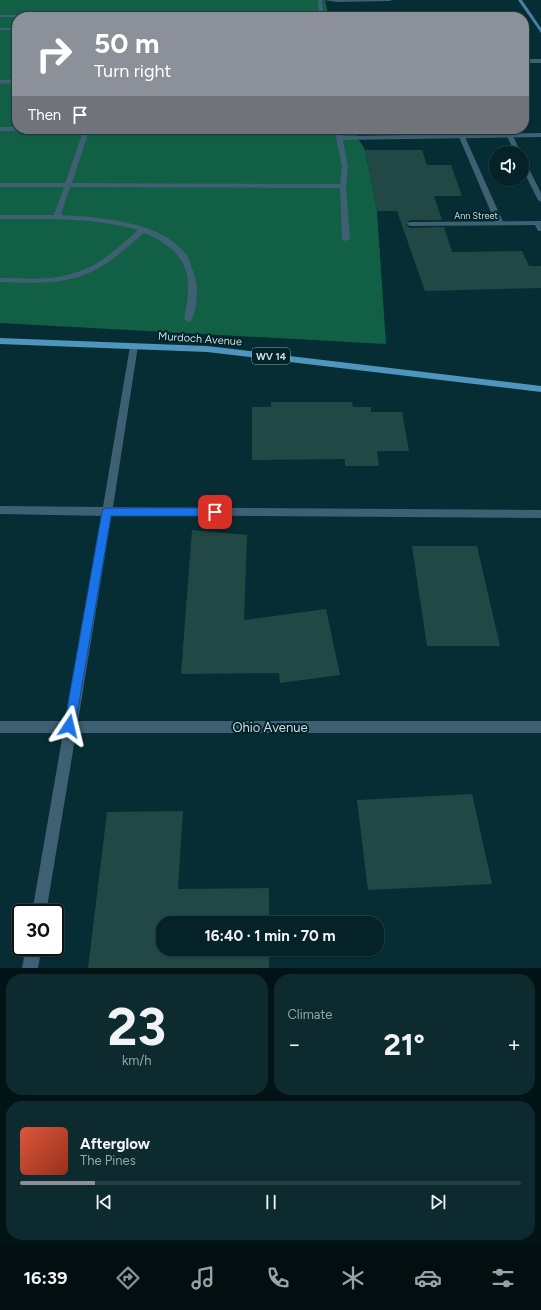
<!DOCTYPE html>
<html lang="en">
<head>
<meta charset="utf-8">
<style>
	body { margin:0; font-family:Figtree,sans-serif; background:#0d2a2f; color:#f1f3f6; height:100vh; display:flex; flex-direction:column; font-size:15px; white-space:nowrap }
	* { box-sizing:border-box; margin:0 }
	p { font-size:13px; color:#97a4a7 }
	.icon { flex:none; width:22px; height:22px; fill:none; stroke:currentColor; stroke-width:2; stroke-linecap:round; stroke-linejoin:round }
	.map { position:relative; height:968px; overflow:hidden }
	.drawer { display:flex; flex-direction:column; gap:6px; padding:6px; background:#021315; flex:1 }
	.drawer>* { flex:none }
	.banner { position:absolute; left:12px; top:12px; width:517px; height:122px; border-radius:16px; box-shadow:0 1px 3px #0004,0 0 0 1px #253f44; background:#8c9099; color:#fff; overflow:hidden }
	.fabs { position:absolute; left:489px; top:146px; display:grid; gap:8px }
	.fabs a { display:grid; place-items:center; width:40px; height:40px; border-radius:50%; background:#042227; box-shadow:0 1px 3px #0004,0 0 0 1px #253f44; font-size:20px }
	.speed { position:absolute; left:12px; top:904px; display:flex; gap:8px; font-size:20px; font-weight:700; text-align:center }
	.speed>* { display:grid; place-content:center; width:52px; height:52px; border-radius:50%; background:#042227; box-shadow:0 1px 3px #0004,0 0 0 1px #253f44; line-height:1 }
	.speed .limit { border:2px solid #111; border-radius:6px; background:#fff; color:#111 }
	.pin { position:absolute; display:grid; place-items:center; width:34px; height:34px; color:#fff; margin:-17px; border-radius:8px; box-shadow:0 2px 6px #0006 }
	.me { position:absolute; width:44px; margin:-22px; rotate:10deg; stroke-linejoin:round; filter:drop-shadow(0 0 3px #0008) }
	.turn { display:flex; align-items:center; gap:14px; height:84px; padding:0 16px; font-size:18px }
	.turn .icon { width:52px; height:52px; stroke-width:2.5 }
	.turn b { display:block; font-size:28px; line-height:34px }
	.then { display:flex; align-items:center; height:38px; padding:0 16px; background:#0003; gap:8px; font-size:15px }
	.big { font-size:30px; font-weight:700; line-height:1.1 }
	.drawer .card { flex:1; display:flex; flex-direction:column; justify-content:center; gap:6px; min-width:0; padding:0 14px; border-radius:16px; background:#0d2a2f }
	.drawer .dial { align-items:center; gap:0 }
	.dial b { font-size:52px; line-height:1 }
	.song { display:flex; align-items:center; gap:12px }
	.cover { width:48px; height:48px; border-radius:6px; background:linear-gradient(135deg,hsl(10 70% 55%),hsl(10 70% 35%)) }
	.played { height:4px; border-radius:2px; background:linear-gradient(90deg,#8c9099 15%,#253f44 15%) }
	.keys { display:flex; justify-content:space-around; direction:ltr }
	.heat { display:flex; justify-content:space-between; align-items:center; font-size:22px; direction:ltr }
	.drawer .tiles { flex:1; display:grid; gap:6px; grid-template-columns:1fr 1fr }
	.card:last-child { grid-column:span 2 }
	.trip { position:absolute; left:156px; top:916px; width:228px; height:40px; border-radius:16px; background:#042227; box-shadow:0 1px 3px #0004,0 0 0 1px #253f44; font-weight:700; line-height:40px; text-align:center }
	.menu { display:flex; height:64px; justify-content:space-around; align-items:center; background:#020e10; color:#97a4a7 }
	.menu .icon { width:28px; height:28px }
	.menu .current { color:#8c9099 }
	.menu b { font-size:18px; color:#f1f3f6 }
	.map>svg:first-child { display:block }
	.green { fill:#115f44 }
	.building { fill:#214845 }
	.lines { fill:none; stroke-linecap:round; stroke-linejoin:round }
	.lane { fill:#3f5f73; fill-rule:evenodd }
	.street { fill:#3f5f73; fill-rule:evenodd }
	.secondary { fill:#487e9e; fill-rule:evenodd }
	.primary { fill:#4f96bf; fill-rule:evenodd }
	.route { fill:#1a73e8; stroke:#114b97 }
	.labels { text-anchor:middle; dominant-baseline:central; stroke-width:4; stroke-linejoin:round; paint-order:stroke }
	.far-street-label { font-size:9px; fill:#c9dde1; stroke:#00232a }
	.shield { fill:#00232a; stroke:#8da5aa; stroke-width:1 }
	.shield-label { font-size:10px; font-weight:bold; fill:#c9dde1 }
	.street-label { font-size:11px; fill:#c9dde1; stroke:#00232a }
	.near-street-label { font-size:13px; fill:#c9dde1; stroke:#00232a }
</style>
</head>
<body>
<div class="map">
<svg width="541" height="968" viewBox="0 0 541 968">
	<rect width="100%" height="100%" fill="#062d34"/>
	<polygon class="green" points="0,0 325,0 329,17 17,17 17,129 356,129 358,138 365,150 377,211 386,344 0,323"/>
	<g class="building">
		<polygon points="365,150 422,150 427,165 451,165 462,196 434,196 442,220 410,220 405,225 410,228 444,227 452,252 522,251 529,266 541,266 541,288 425,291 397,211 377,211"/>
		<polygon points="271,402 352,402 353,407 371,407 371,412 402,412 409,451 377,451 379,466 345,466 345,459 252,460 252,407 271,407"/>
		<polygon points="192,530 247,535 244,620 326,609 340,675 280,683 279,673 181,674"/>
		<polygon points="412,546 477,546 500,646 427,646"/>
		<polygon points="472,794 492,884 368,890 357,800"/>
		<polygon points="183,811 178,889 269,888 269,923 163,923 163,949 269,949 269,968 88,968 107,812"/>
	</g>
	<g class="lines">
		<g class="lane">
			<polygon points="318,0 322,0 324,17 0,17 0,15 319,14"/>
			<polygon points="324,0 338,0 339,1 337,2"/>
			<rect x="0" y="28" width="17" height="2"/>
			<polygon points="17,79 17,83 0,84 0,80"/>
			<polygon points="0,127 17,127 17,129 20,129 17,131 0,131"/>
			<path d="M84,129H341L348,167L346,186L350,239L346,241L342,239L340,188L70,187L61,215C99,217 161,221 186,254C189,258 191,265 193,271C199,285 198,307 191,321L188,322L184,319C194,274 188,252 144,233C127,247 110,264 89,273C62,285 29,283 0,282V278C24,278 51,281 74,273C99,266 119,247 138,230C94,217 46,219 0,219V215H54L64,187H0V183H65ZM89,131L335,132L342,167L340,184L72,183Z"/>
			<polygon points="510,134 513,136 521,153 515,153 507,136"/>
			<polygon points="460,136 465,137 504,224 502,225 498,225 496,224 459,137"/>
			<polygon points="522,159 525,161 541,193 541,202 538,200 522,168"/>
			<polygon points="538,221 541,222 541,231 538,231 534,223"/>
			<polygon points="134,343 138,346 113,507 541,510 541,518 111,515 107,516 0,514 0,506 103,507 130,346"/>
		</g>
		<g class="street">
			<polygon points="336,0 392,0 390,1 337,2 335,1"/>
			<rect x="524" y="59" width="17" height="4"/>
			<polygon points="541,133 541,137 339,140 336,138 339,136"/>
			<polygon points="541,221 541,225 410,226 406,224 410,222"/>
			<polygon points="107,508 111,509 112,512 78,721 541,721 541,733 76,733 46,913 32,913 63,733 0,733 0,721 65,721 102,512 103,509"/>
			<polygon points="26,947 42,947 38,968 22,968"/>
		</g>
		<polygon class="secondary" points="518,0 522,0 541,28 541,33"/>
		<polygon class="primary" points="0,338 207,346 541,386 541,392 207,352 0,344"/>
	</g>
	<polygon class="route" points="107,508 215,508 219,510 220,512 219,515 215,516 111,516 75,726 73,731 69,732 65,731 64,726 102,512 103,509"/>
	<g class="labels">
		<g class="far-street-label">
			<text x="476" y="215">Ann Street</text>
		</g>
		<rect class="shield" x="252" y="348" width="38" height="16" rx="3"/>
		<g class="shield-label">
			<text x="271" y="356">WV 14</text>
		</g>
		<g class="street-label">
			<text transform="translate(200 339) rotate(4)">Murdoch Avenue</text>
		</g>
		<g class="near-street-label">
			<text x="270" y="727">Ohio Avenue</text>
		</g>
	</g>
</svg>
<div class="fabs">
<a><svg class="icon" aria-label="sound" viewBox="0 0 24 24"><path d="M4 9h4l5-4v14l-5-4H4zM17 9q2 3 0 6"/></svg></a>
</div>
<div class="speed"><div class="limit">30</div></div>
<div class="pin" style="left:215px;top:512px;background:#d93025"><svg class="icon" aria-label="arrive" viewBox="0 0 24 24"><path d="M6 21V4h12l-3 4 3 4H6"/></svg></div>
<svg class="me" style="left:69px;top:726px" viewBox="-20 -20 40 40"><path d="M0-17L14 15 0 8-14 15z" fill="#1a73e8" stroke="#fff" stroke-width="4"/></svg>
<div class="trip">16:40 · 1 min · 70 m</div>
<div class="banner">
<div class="turn"><svg class="icon" aria-label="right" viewBox="0 0 24 24"><path d="M7 20v-9h11M14 6l5 5-5 5"/></svg><div><b>50 m</b>Turn right</div></div>
<div class="then">Then<svg class="icon" aria-label="arrive" viewBox="0 0 24 24"><path d="M6 21V4h12l-3 4 3 4H6"/></svg></div>
</div>
</div>
<section class="drawer">
<div class="tiles">
<div class="card dial"><b>23</b><p>km/h</p></div>
<div class="card"><p>Climate</p>
<div class="heat"><a>−</a><b class="big">21°</b><a>+</a></div>
</div>
<div class="card">
<div class="song"><i class="cover"></i><div><b>Afterglow</b><p>The Pines</p></div></div>
<div class="played"></div>
<div class="keys"><svg class="icon" aria-label="previous" viewBox="0 0 24 24"><path d="M18 5L8 12l10 7zM5 5v14"/></svg><svg class="icon" aria-label="pause" viewBox="0 0 24 24"><path d="M8 5v14M16 5v14"/></svg><svg class="icon" aria-label="next" viewBox="0 0 24 24"><path d="M6 5l10 7-10 7zM19 5v14"/></svg></div>
</div>
</div>
</section>
<nav class="menu">
<b>16:39</b>
<svg class="icon current" aria-label="directions" viewBox="0 0 24 24"><path d="M12 3l9 9-9 9-9-9zM9 14v-3h6M13 9l2 2-2 2"/></svg>
<svg class="icon" aria-label="music" viewBox="0 0 24 24"><path d="M9 18V5l10-2v13"/><circle cx="6" cy="18" r="3"/><circle cx="16" cy="16" r="3"/></svg>
<svg class="icon" aria-label="phone" viewBox="0 0 24 24"><path d="M5 4h4l2 5-3 2q2 4 5 5l2-3 5 2v4C11 20 4 13 5 4z"/></svg>
<svg class="icon" aria-label="climate" viewBox="0 0 24 24"><path d="M12 3v18M4 7l16 10M4 17L20 7"/></svg>
<svg class="icon" aria-label="car" viewBox="0 0 24 24"><path d="M5 17H2v-5l4-1 3-4h7l3 4 3 1v5h-3M9 17h6M6 11h13"/><circle cx="7" cy="17" r="2"/><circle cx="17" cy="17" r="2"/></svg>
<svg class="icon" aria-label="filters" viewBox="0 0 24 24"><path d="M4 7h16M4 17h16"/><circle cx="9" cy="7" r="2"/><circle cx="15" cy="17" r="2"/></svg>
</nav>
</body>
</html>
